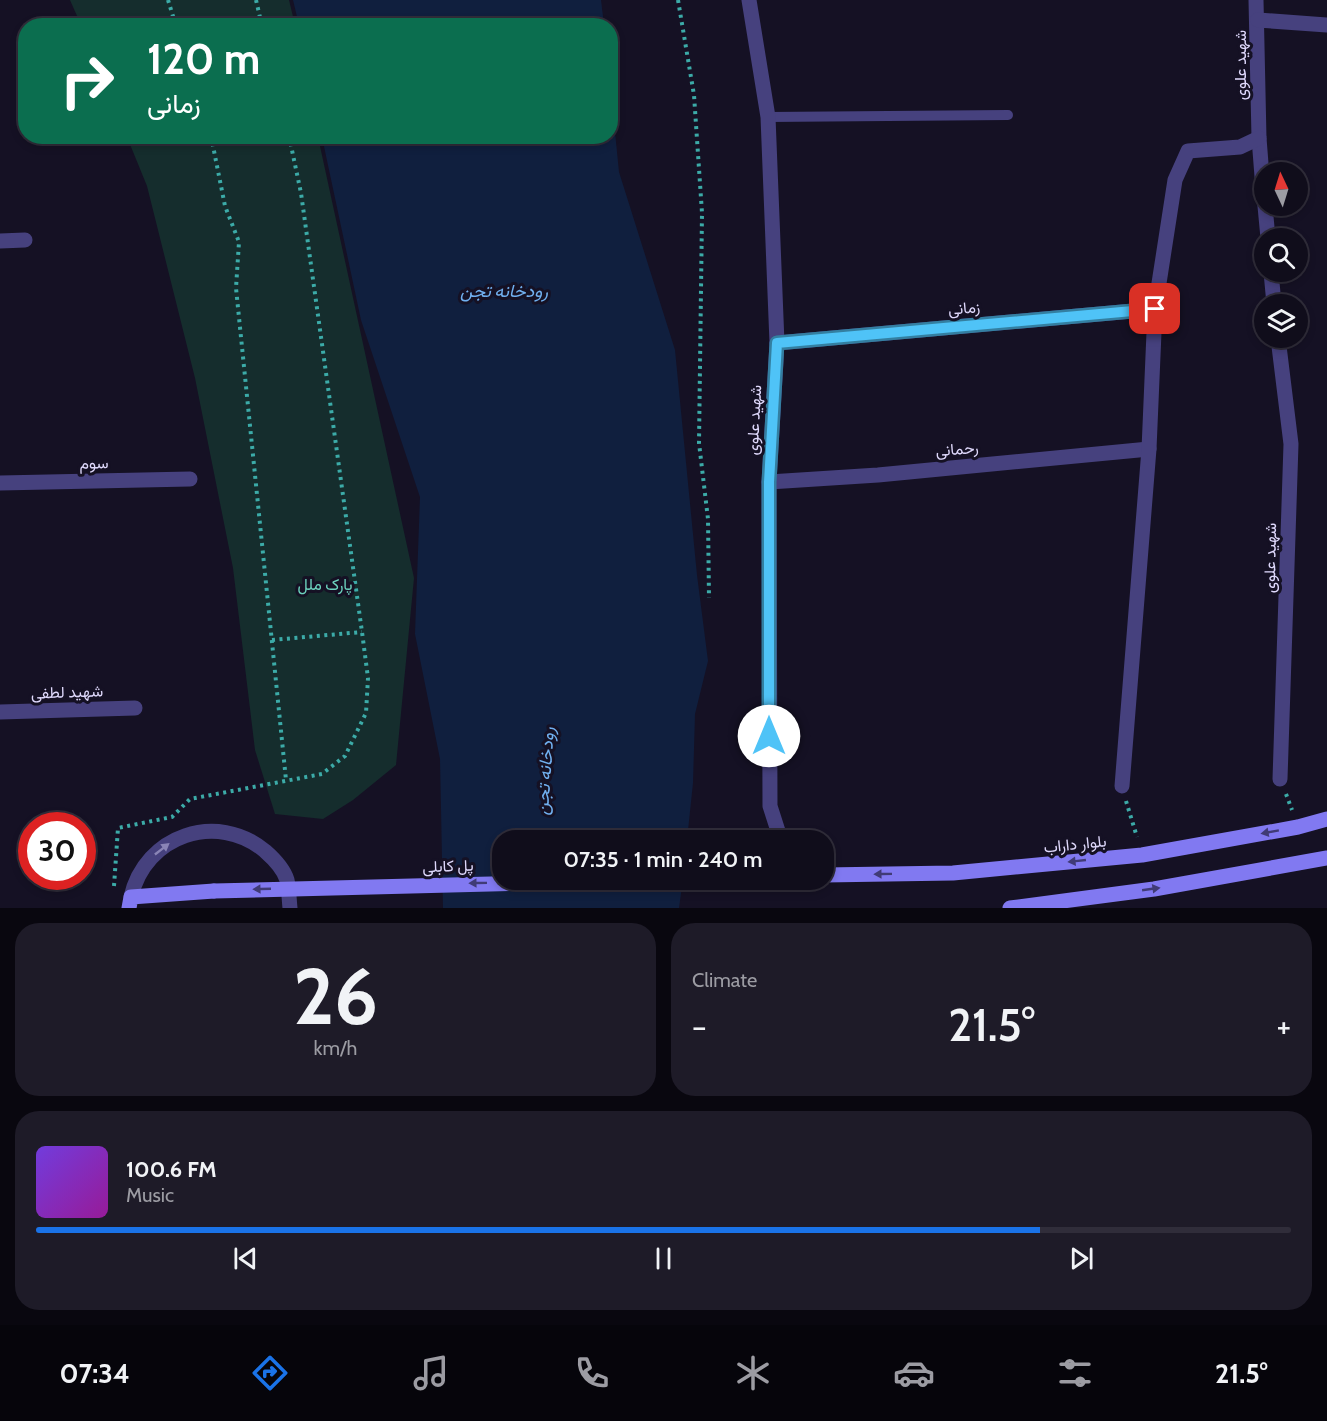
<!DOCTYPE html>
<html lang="en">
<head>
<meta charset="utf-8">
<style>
	body { margin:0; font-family:Cabin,Vazirmatn,sans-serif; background:#1e1b28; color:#f1f3f6; height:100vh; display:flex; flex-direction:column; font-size:22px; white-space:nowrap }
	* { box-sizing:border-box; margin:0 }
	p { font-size:20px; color:#9c9ca3 }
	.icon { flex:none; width:33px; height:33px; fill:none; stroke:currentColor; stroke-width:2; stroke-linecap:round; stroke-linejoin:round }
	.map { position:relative; height:908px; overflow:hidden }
	.panel { display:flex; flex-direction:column; gap:15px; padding:15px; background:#09070f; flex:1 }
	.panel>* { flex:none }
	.banner { position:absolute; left:18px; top:18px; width:600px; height:126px; border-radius:24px; box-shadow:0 3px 9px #0003,0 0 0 2px #302d3a; background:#0b6e4f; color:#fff; overflow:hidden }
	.needle { width:39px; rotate:356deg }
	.fabs { position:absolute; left:1254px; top:162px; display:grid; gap:12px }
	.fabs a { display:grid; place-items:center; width:54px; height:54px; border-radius:50%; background:#100d1b; box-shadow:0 3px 9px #0003,0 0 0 2px #302d3a; font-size:30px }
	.speed { position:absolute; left:18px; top:812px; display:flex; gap:12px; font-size:30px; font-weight:700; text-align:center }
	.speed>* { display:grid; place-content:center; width:78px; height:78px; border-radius:50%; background:#100d1b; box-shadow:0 3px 9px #0003,0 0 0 2px #302d3a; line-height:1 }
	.speed .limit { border:9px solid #d22; background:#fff; color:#111 }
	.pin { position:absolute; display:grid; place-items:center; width:51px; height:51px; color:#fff; margin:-26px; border-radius:12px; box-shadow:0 3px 9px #0006 }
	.me { position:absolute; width:66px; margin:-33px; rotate:0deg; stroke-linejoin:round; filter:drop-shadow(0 0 4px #0008) }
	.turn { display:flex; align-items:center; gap:21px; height:126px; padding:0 30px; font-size:27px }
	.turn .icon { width:78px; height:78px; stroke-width:2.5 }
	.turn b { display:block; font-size:42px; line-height:51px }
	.big { font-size:45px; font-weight:600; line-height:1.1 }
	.panel .card { flex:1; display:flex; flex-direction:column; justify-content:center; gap:9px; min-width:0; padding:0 21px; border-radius:24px; background:#1e1b28 }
	.panel .dial { align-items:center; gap:0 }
	.dial b { font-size:78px; line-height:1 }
	.song { display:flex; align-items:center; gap:18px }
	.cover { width:72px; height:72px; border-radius:9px; background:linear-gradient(135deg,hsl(260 70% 55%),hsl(300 70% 35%)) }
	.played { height:6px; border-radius:3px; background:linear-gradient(90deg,#1a73e8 80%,#302d3a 80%) }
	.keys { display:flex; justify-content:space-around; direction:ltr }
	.heat { display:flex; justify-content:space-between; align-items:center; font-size:33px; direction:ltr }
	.panel .tiles { flex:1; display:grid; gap:15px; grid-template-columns:1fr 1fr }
	.card:last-child { grid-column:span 2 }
	.trip { position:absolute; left:492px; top:830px; width:342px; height:60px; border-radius:24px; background:#100d1b; box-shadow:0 3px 9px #0003,0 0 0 2px #302d3a; font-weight:600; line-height:60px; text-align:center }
	.tabs { display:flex; height:96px; justify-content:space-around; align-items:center; background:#06050b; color:#9c9ca3 }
	.tabs .icon { width:42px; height:42px }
	.tabs .selected { color:#1a73e8 }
	.tabs b { font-size:27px; color:#f1f3f6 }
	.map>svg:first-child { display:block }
	.green { fill:#152d2d }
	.water { fill:#101f3e }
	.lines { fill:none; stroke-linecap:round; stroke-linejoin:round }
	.path { stroke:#3caba8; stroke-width:4; stroke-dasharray:3 4.5; stroke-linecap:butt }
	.lane { stroke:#46417e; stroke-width:10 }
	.street { stroke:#46417e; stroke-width:15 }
	.secondary { stroke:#8179f1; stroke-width:15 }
	.secondary-bridge { stroke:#8179f1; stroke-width:15 }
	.oneway { fill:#403b76 }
	.oneway2 { fill:#8a85b6 }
	.route-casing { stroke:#337fa1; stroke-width:15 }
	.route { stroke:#4fc3f7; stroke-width:10 }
	.labels { text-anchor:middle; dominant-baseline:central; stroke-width:6; stroke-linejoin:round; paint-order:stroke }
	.street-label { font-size:16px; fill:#ded8fb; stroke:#151124 }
	.park-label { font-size:16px; fill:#6cd3be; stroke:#151124 }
	.water-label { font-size:18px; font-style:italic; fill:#71b0f0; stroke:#151124 }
</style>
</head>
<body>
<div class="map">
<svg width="1327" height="908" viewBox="0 0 1327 908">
	<rect width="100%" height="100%" fill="#151124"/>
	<g class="green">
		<polygon points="70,0 289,0 295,25 81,25"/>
		<polygon points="127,137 318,137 414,578 396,765 353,800 323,819 275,814 255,750 233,568 195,378 147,186"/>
	</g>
	<g class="water">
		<polygon points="293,0 601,0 604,25 299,25"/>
		<polygon points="611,92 619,172 675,350 697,575 708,661 695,714 693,783 687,840 502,840 502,879 683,879 679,908 443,908 440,759 415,634 420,497 361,320 322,137 610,136"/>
	</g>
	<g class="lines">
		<g class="path">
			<polyline points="168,0 176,26"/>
			<polyline points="256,0 262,26"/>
			<polyline points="678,0 694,95 702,213 699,443 708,519 709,598"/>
			<polyline points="211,136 225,206 239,242 236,288 286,780"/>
			<polyline points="272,640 362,632"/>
			<polyline points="1286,794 1292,810"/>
			<polyline points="1126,801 1137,837"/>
			<polyline points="114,886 118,828 172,817 190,799 322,774 345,756 366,713 368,678 362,632 301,193 289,136"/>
		</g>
		<polyline class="lane" points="768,117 1008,115"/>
		<g class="street">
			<polyline points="749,0 768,117 777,343 769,482 770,806 778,831 784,840"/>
			<polyline points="1256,0 1259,138 1264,202"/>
			<polyline points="1258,20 1327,25"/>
			<polyline points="1265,206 1268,238"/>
			<polyline points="0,241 25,240"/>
			<polyline points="1271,272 1274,304"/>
			<polyline points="1278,338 1291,444 1280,779"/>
			<polyline points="777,343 1155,309"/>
			<polyline points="769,482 878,475 1149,449"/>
			<polyline points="0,483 190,479"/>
			<polyline points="0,712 135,708"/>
			<polyline points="1122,786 1149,449 1155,309 1175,180 1188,151 1240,147 1259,138"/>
			<path d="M131,897C145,835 217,811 265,851C273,858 284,870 287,880C289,889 289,899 290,908"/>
		</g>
		<g class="secondary">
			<polyline points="824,875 953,873 1142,855 1298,827 1327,819"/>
			<polyline points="129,908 131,897 214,891"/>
			<polyline points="1010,908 1154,889 1327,858"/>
		</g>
		<polyline class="secondary-bridge" points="214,891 683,879"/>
	</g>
	<defs><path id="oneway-solid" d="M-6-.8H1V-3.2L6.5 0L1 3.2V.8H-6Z" transform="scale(1.5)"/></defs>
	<g class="oneway">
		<use href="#oneway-solid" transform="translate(1270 832) rotate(170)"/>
		<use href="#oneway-solid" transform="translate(1077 861) rotate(174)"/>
		<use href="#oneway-solid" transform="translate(883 874) rotate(179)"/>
		<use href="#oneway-solid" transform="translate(478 883) rotate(179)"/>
		<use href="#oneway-solid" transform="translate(262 889) rotate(178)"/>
		<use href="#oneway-solid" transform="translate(1151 889) rotate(-8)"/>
	</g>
	<use class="oneway2" href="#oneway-solid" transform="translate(162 849) rotate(-38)"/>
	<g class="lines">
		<defs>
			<polyline id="route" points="769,736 769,482 777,343 1155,309"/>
		</defs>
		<use href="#route" class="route-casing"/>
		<use href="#route" class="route"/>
	</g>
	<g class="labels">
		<g class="street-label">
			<text transform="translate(1240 65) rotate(-90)">شهید علوی</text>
			<text transform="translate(964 308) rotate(-5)">زمانی</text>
			<text transform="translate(754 420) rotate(-87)">شهید علوی</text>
			<text transform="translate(957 449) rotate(-5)">رحمانی</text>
			<text transform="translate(94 463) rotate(-1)">سوم</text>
			<text transform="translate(1270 558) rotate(-89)">شهید علوی</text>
			<text transform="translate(67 692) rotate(-2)">شهید لطفی</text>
			<text transform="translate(1075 844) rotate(-6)">بلوار داراب</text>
			<text transform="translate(448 866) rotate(-2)">پل کابلی</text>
		</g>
		<g class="park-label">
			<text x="325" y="584">پارک ملل</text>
		</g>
		<g class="water-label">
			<text x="504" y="291">رودخانه تجن</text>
			<text transform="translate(545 771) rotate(-86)">رودخانه تجن</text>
		</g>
	</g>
</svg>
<div class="fabs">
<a><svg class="needle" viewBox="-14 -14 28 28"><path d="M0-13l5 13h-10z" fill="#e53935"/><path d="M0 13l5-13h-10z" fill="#9c9ca3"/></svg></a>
<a><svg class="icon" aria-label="search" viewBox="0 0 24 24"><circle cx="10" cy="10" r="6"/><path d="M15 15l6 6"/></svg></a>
<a><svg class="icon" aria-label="layers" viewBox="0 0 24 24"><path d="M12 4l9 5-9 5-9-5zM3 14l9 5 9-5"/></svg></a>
</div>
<div class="speed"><div class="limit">30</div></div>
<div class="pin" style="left:1155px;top:309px;background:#d93025"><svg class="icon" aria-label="arrive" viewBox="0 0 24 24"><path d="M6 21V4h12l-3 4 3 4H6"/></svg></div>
<svg class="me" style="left:769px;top:736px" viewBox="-20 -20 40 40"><circle r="19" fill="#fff"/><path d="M0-13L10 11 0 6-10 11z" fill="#4fc3f7"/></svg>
<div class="trip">07:35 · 1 min · 240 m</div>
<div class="banner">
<div class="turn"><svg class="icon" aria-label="right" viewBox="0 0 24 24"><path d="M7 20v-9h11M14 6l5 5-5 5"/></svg><div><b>120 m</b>زمانی</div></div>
</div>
</div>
<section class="panel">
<div class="tiles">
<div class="card dial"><b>26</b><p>km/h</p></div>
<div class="card"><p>Climate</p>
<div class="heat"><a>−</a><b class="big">21.5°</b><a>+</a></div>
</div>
<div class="card">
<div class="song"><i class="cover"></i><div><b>100.6 FM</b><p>Music</p></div></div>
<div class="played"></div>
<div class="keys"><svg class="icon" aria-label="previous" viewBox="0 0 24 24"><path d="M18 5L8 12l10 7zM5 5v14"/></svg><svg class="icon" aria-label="pause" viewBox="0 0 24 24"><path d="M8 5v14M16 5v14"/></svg><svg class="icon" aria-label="next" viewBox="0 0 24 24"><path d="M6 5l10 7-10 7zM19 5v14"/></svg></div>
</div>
</div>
</section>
<nav class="tabs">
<b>07:34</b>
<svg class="icon selected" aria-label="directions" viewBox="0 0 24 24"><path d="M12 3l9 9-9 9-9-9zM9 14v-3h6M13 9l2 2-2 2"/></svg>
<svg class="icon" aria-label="music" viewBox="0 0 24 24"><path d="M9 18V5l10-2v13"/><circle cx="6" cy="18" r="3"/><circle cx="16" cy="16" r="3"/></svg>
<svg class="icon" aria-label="phone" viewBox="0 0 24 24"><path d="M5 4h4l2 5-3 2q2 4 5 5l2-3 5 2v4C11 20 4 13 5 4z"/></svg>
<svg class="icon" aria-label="climate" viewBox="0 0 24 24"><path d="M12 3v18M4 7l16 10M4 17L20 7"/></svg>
<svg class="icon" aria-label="car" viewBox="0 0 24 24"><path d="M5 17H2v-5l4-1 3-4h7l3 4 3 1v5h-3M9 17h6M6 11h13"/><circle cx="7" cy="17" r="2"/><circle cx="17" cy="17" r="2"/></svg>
<svg class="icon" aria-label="filters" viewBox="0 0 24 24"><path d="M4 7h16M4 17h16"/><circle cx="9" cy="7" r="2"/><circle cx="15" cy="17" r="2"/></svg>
<b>21.5°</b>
</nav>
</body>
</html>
